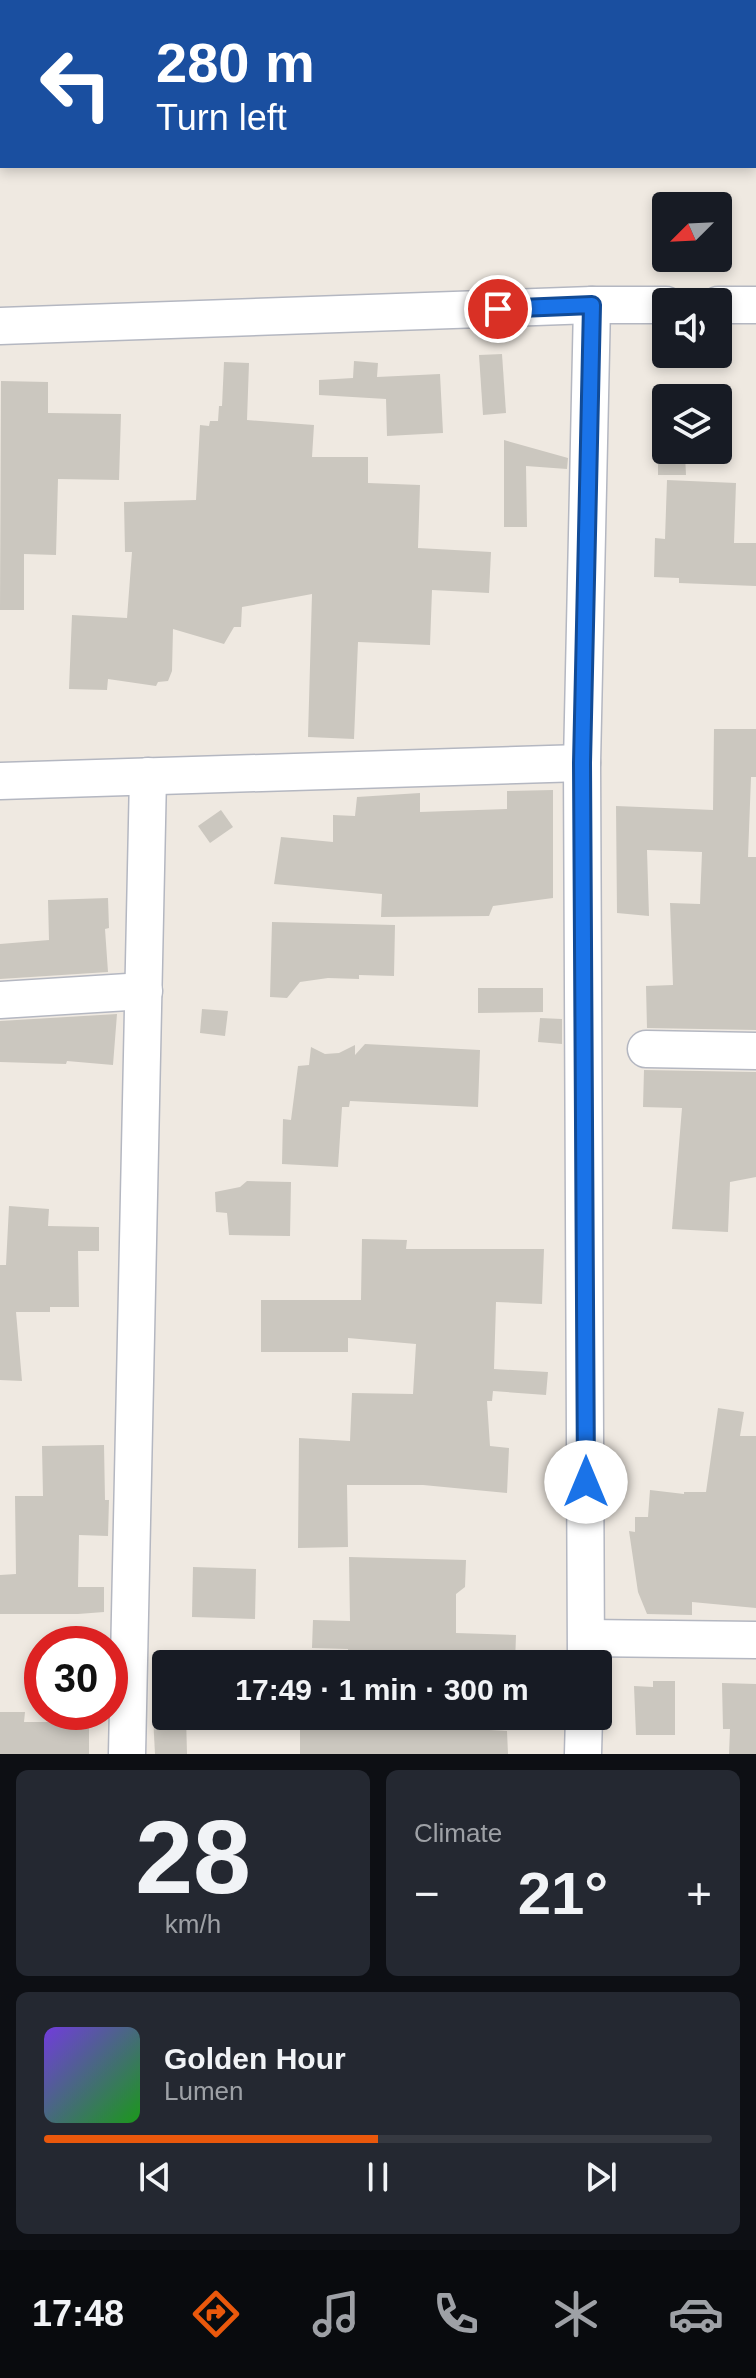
<!DOCTYPE html>
<html lang="en">
<head>
<meta charset="utf-8">
<style>
	body { margin:0; font-family:Arial,sans-serif; background:#242831; color:#f1f3f6; height:100vh; display:flex; flex-direction:column; font-size:30px; white-space:nowrap }
	* { box-sizing:border-box; margin:0 }
	p { font-size:26px; color:#9ea1a6 }
	.icon { flex:none; width:44px; height:44px; fill:none; stroke:currentColor; stroke-width:2; stroke-linecap:round; stroke-linejoin:round }
	.map { position:relative; height:1754px; overflow:hidden }
	.sheet { display:flex; flex-direction:column; gap:16px; padding:16px; background:#0d0f14; flex:1 }
	.sheet>* { flex:none }
	.guide { position:absolute; left:0px; top:0px; width:756px; height:168px; box-shadow:0 4px 12px #0003; background:#1a4fa0; color:#fff; overflow:hidden }
	.needle { width:52px; rotate:246deg }
	.controls { position:absolute; left:652px; top:192px; display:grid; gap:16px }
	.controls a { display:grid; place-items:center; width:80px; height:80px; border-radius:8px; background:#171b24; box-shadow:0 4px 12px #0003; font-size:40px }
	.speed { position:absolute; left:24px; top:1626px; display:flex; gap:16px; font-size:40px; font-weight:700; text-align:center }
	.speed>* { display:grid; place-content:center; width:104px; height:104px; border-radius:50%; background:#171b24; box-shadow:0 4px 12px #0003; line-height:1 }
	.speed .limit { border:12px solid #d22; background:#fff; color:#111 }
	.pin { position:absolute; display:grid; place-items:center; width:68px; height:68px; color:#fff; margin:-34px; border:4px solid #fff; border-radius:50%; box-shadow:0 2px 8px #0007 }
	.me { position:absolute; width:88px; margin:-44px; rotate:0deg; stroke-linejoin:round; filter:drop-shadow(0 0 6px #0008) }
	.turn { display:flex; align-items:center; gap:28px; height:168px; padding:0 24px; font-size:36px }
	.turn .icon { width:104px; height:104px; stroke-width:2.5 }
	.turn b { display:block; font-size:56px; line-height:68px }
	.big { font-size:60px; font-weight:800; line-height:1.1 }
	.sheet .tile { flex:1; display:flex; flex-direction:column; justify-content:center; gap:12px; min-width:0; padding:0 28px; border-radius:12px; background:#242831 }
	.sheet .dial { align-items:center; gap:0 }
	.dial b { font-size:104px; line-height:1 }
	.song { display:flex; align-items:center; gap:24px }
	.cover { width:96px; height:96px; border-radius:12px; background:linear-gradient(135deg,hsl(260 70% 55%),hsl(120 70% 35%)) }
	.played { height:8px; border-radius:4px; background:linear-gradient(90deg,#ea580c 50%,#363941 50%) }
	.keys { display:flex; justify-content:space-around; direction:ltr }
	.heat { display:flex; justify-content:space-between; align-items:center; font-size:44px; direction:ltr }
	.sheet .tiles { flex:1; display:grid; gap:16px; grid-template-columns:1fr 1fr }
	.tile:last-child { grid-column:span 2 }
	.trip { position:absolute; left:152px; top:1650px; width:460px; height:80px; border-radius:8px; background:#171b24; box-shadow:0 4px 12px #0003; font-weight:800; line-height:80px; text-align:center }
	.dock { display:flex; height:128px; justify-content:space-around; align-items:center; background:#090b0e; color:#9ea1a6 }
	.dock .icon { width:56px; height:56px }
	.dock .active { color:#ea580c }
	.dock b { font-size:36px; color:#f1f3f6 }
	.map>svg:first-child { display:block }
	.building { fill:#cbc7bf }
	.lines { fill:none; stroke-linecap:round; stroke-linejoin:round }
	.minor-casing { stroke:#b4b7c1; stroke-width:39 }
	.minor { stroke:#fff; stroke-width:36 }
	.route-casing { stroke:#114b97; stroke-width:20 }
	.route { stroke:#1a73e8; stroke-width:14 }
</style>
</head>
<body>
<div class="map">
<svg width="756" height="1754" viewBox="0 0 756 1754">
	<rect width="100%" height="100%" fill="#efe9e1"/>
	<g class="building">
		<polygon points="502,354 506,413 483,415 479,355"/>
		<polygon points="354,361 378,363 377,377 440,374 443,433 387,436 386,399 319,395 319,380 353,378"/>
		<polygon points="224,362 249,363 247,420 314,425 312,457 368,457 368,483 420,485 418,548 491,552 489,593 432,590 430,645 358,642 354,739 308,737 312,594 242,607 241,627 234,627 224,644 173,629 172,671 168,681 158,682 156,686 108,679 107,690 69,689 72,615 127,618 132,552 125,552 124,502 196,500 200,425 209,426 210,421 218,421 219,406 222,406"/>
		<polygon points="1,381 48,382 48,413 121,414 119,480 58,479 56,555 24,554 24,610 0,610"/>
		<polygon points="504,440 568,458 567,469 526,466 527,527 504,527"/>
		<polygon points="658,454 685,454 686,475 658,475"/>
		<polygon points="667,480 736,483 734,543 756,543 756,586 679,583 679,578 654,577 655,538 665,539"/>
		<polygon points="714,729 756,729 756,777 751,777 748,857 756,857 756,1030 647,1028 646,986 673,985 670,903 700,904 702,852 647,850 649,916 617,913 616,806 713,810"/>
		<polygon points="553,790 553,898 493,906 489,916 381,917 382,894 274,884 281,837 333,842 333,815 355,816 357,797 420,793 420,812 507,809 507,791"/>
		<polygon points="221,810 233,827 210,843 198,826"/>
		<polygon points="108,898 109,928 105,929 108,972 0,979 0,944 49,940 48,900"/>
		<polygon points="272,922 395,925 394,976 359,975 359,979 328,978 300,982 287,998 270,997"/>
		<polygon points="478,988 543,988 543,1012 478,1013"/>
		<polygon points="202,1009 228,1011 225,1036 200,1033"/>
		<polygon points="117,1014 113,1065 67,1061 66,1064 0,1062 0,1021"/>
		<polygon points="540,1018 562,1019 562,1044 538,1042"/>
		<polygon points="365,1044 480,1050 478,1107 350,1101 349,1107 342,1107 338,1167 282,1164 283,1119 291,1120 298,1066 309,1065 311,1047 325,1054 339,1053 355,1045 355,1055"/>
		<polygon points="644,1070 756,1072 756,1177 730,1182 728,1232 672,1229 682,1108 643,1107"/>
		<polygon points="247,1181 291,1182 290,1236 229,1235 227,1213 216,1212 215,1192 240,1187"/>
		<polygon points="9,1206 49,1209 48,1226 99,1227 99,1251 78,1251 79,1307 50,1307 50,1312 16,1312 22,1381 0,1380 0,1312 3,1312 0,1312 0,1265 6,1265"/>
		<polygon points="362,1239 407,1240 406,1249 544,1249 542,1304 496,1302 494,1369 548,1372 546,1395 493,1391 492,1401 487,1401 490,1446 509,1448 507,1493 423,1485 347,1485 348,1547 298,1548 299,1438 350,1441 352,1393 413,1394 416,1344 348,1338 348,1352 261,1352 261,1300 361,1300"/>
		<polygon points="718,1408 744,1412 740,1436 756,1436 756,1608 692,1602 692,1615 647,1614 638,1592 629,1531 635,1532 635,1517 648,1517 650,1490 684,1494 684,1492 706,1492"/>
		<polygon points="104,1445 105,1500 109,1500 108,1536 79,1535 78,1587 104,1587 104,1612 78,1614 0,1614 0,1575 16,1574 15,1496 43,1496 42,1446"/>
		<polygon points="349,1557 466,1560 465,1587 456,1594 456,1633 516,1635 515,1664 348,1664 348,1649 312,1648 313,1620 350,1621"/>
		<polygon points="193,1567 256,1569 255,1619 192,1617"/>
		<polygon points="653,1681 675,1681 675,1735 636,1735 634,1686 653,1687"/>
		<polygon points="722,1683 756,1684 756,1754 729,1754 730,1729 723,1729"/>
		<polygon points="0,1712 25,1712 24,1722 89,1722 89,1754 0,1754"/>
		<polygon points="153,1716 186,1716 187,1754 155,1754"/>
		<polygon points="368,1716 489,1716 490,1730 507,1731 508,1754 300,1754 300,1729 318,1729 318,1722"/>
	</g>
	<g class="lines">
		<defs>
			<g id="minor">
				<polyline points="718,305 756,305"/>
				<polyline points="0,326 592,305 666,305"/>
				<polyline points="0,781 582,763"/>
				<polyline points="0,1000 144,991"/>
				<polyline points="646,1049 756,1051"/>
				<polyline points="587,1638 756,1640"/>
				<polyline points="586,1664 582,763 592,305"/>
				<polyline points="127,1754 148,776"/>
				<polyline points="583,1754 584,1716"/>
			</g>
		</defs>
		<use href="#minor" class="minor-casing"/>
		<use href="#minor" class="minor"/>
	</g>
	<g class="lines">
		<defs>
			<polyline id="route" points="498,309 592,305 582,763 586,1482"/>
		</defs>
		<use href="#route" class="route-casing"/>
		<use href="#route" class="route"/>
	</g>
</svg>
<div class="controls">
<a><svg class="needle" viewBox="-14 -14 28 28"><path d="M0-13l5 13h-10z" fill="#e53935"/><path d="M0 13l5-13h-10z" fill="#9ea1a6"/></svg></a>
<a><svg class="icon" aria-label="sound" viewBox="0 0 24 24"><path d="M4 9h4l5-4v14l-5-4H4zM17 9q2 3 0 6"/></svg></a>
<a><svg class="icon" aria-label="layers" viewBox="0 0 24 24"><path d="M12 4l9 5-9 5-9-5zM3 14l9 5 9-5"/></svg></a>
</div>
<div class="speed"><div class="limit">30</div></div>
<div class="pin" style="left:498px;top:309px;background:#d93025"><svg class="icon" aria-label="arrive" viewBox="0 0 24 24"><path d="M6 21V4h12l-3 4 3 4H6"/></svg></div>
<svg class="me" style="left:586px;top:1482px" viewBox="-20 -20 40 40"><circle r="19" fill="#fff"/><path d="M0-13L10 11 0 6-10 11z" fill="#1a73e8"/></svg>
<div class="trip">17:49 · 1 min · 300 m</div>
<div class="guide">
<div class="turn"><svg class="icon" aria-label="left" viewBox="0 0 24 24"><path d="M17 20v-9H6M10 6l-5 5 5 5"/></svg><div><b>280 m</b>Turn left</div></div>
</div>
</div>
<section class="sheet">
<div class="tiles">
<div class="tile dial"><b>28</b><p>km/h</p></div>
<div class="tile"><p>Climate</p>
<div class="heat"><a>−</a><b class="big">21°</b><a>+</a></div>
</div>
<div class="tile">
<div class="song"><i class="cover"></i><div><b>Golden Hour</b><p>Lumen</p></div></div>
<div class="played"></div>
<div class="keys"><svg class="icon" aria-label="previous" viewBox="0 0 24 24"><path d="M18 5L8 12l10 7zM5 5v14"/></svg><svg class="icon" aria-label="pause" viewBox="0 0 24 24"><path d="M8 5v14M16 5v14"/></svg><svg class="icon" aria-label="next" viewBox="0 0 24 24"><path d="M6 5l10 7-10 7zM19 5v14"/></svg></div>
</div>
</div>
</section>
<nav class="dock">
<b>17:48</b>
<svg class="icon active" aria-label="directions" viewBox="0 0 24 24"><path d="M12 3l9 9-9 9-9-9zM9 14v-3h6M13 9l2 2-2 2"/></svg>
<svg class="icon" aria-label="music" viewBox="0 0 24 24"><path d="M9 18V5l10-2v13"/><circle cx="6" cy="18" r="3"/><circle cx="16" cy="16" r="3"/></svg>
<svg class="icon" aria-label="phone" viewBox="0 0 24 24"><path d="M5 4h4l2 5-3 2q2 4 5 5l2-3 5 2v4C11 20 4 13 5 4z"/></svg>
<svg class="icon" aria-label="climate" viewBox="0 0 24 24"><path d="M12 3v18M4 7l16 10M4 17L20 7"/></svg>
<svg class="icon" aria-label="car" viewBox="0 0 24 24"><path d="M5 17H2v-5l4-1 3-4h7l3 4 3 1v5h-3M9 17h6M6 11h13"/><circle cx="7" cy="17" r="2"/><circle cx="17" cy="17" r="2"/></svg>
</nav>
</body>
</html>
